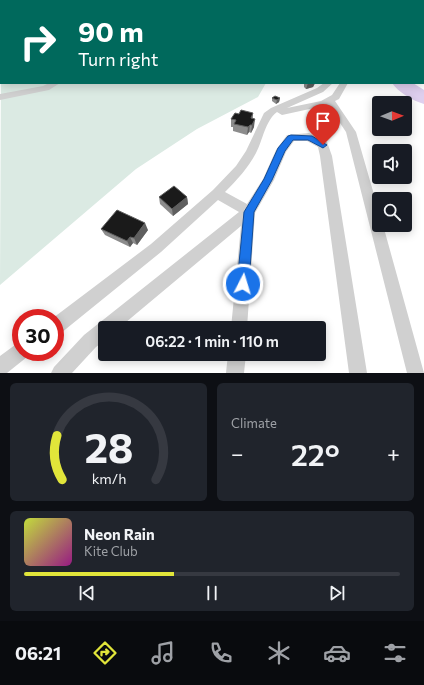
<!DOCTYPE html>
<html lang="en">
<head>
<meta charset="utf-8">
<style>
	body { margin:0; font-family:Commissioner,sans-serif; background:#20242c; color:#f1f3f6; height:100vh; display:flex; flex-direction:column; font-size:15px; white-space:nowrap }
	* { box-sizing:border-box; margin:0 }
	p { font-size:13px; color:#9ea1a6 }
	.icon { flex:none; width:22px; height:22px; fill:none; stroke:currentColor; stroke-width:2; stroke-linecap:round; stroke-linejoin:round }
	.map { position:relative; height:373px; overflow:hidden }
	.details { display:flex; flex-direction:column; gap:10px; padding:10px; background:#0d0f14; flex:1 }
	.details>* { flex:none }
	.banner { position:absolute; left:0px; top:0px; width:424px; height:84px; box-shadow:0 2px 10px #0003; background:#00695c; color:#fff; overflow:hidden }
	.needle { width:26px; rotate:89deg }
	.buttons { position:absolute; left:372px; top:96px; display:grid; gap:8px }
	.buttons a { display:grid; place-items:center; width:40px; height:40px; border-radius:4px; background:#171b24; box-shadow:0 2px 10px #0003; font-size:20px }
	.speed { position:absolute; left:12px; top:309px; display:flex; gap:8px; font-size:20px; font-weight:700; text-align:center }
	.speed>* { display:grid; place-content:center; width:52px; height:52px; border-radius:50%; background:#171b24; box-shadow:0 2px 10px #0003; line-height:1 }
	.speed .limit { border:6px solid #d22; background:#fff; color:#111 }
	.pin { position:absolute; display:grid; place-items:center; width:34px; height:34px; color:#fff; margin:-41px -17px; border-radius:50% 50% 50% 0; rotate:-45deg; box-shadow:0 0 4px #0007 }
	.pin .icon { rotate:45deg }
	.me { position:absolute; width:44px; margin:-22px; rotate:5deg; stroke-linejoin:round; filter:drop-shadow(0 0 3px #0008) }
	.turn { display:flex; align-items:center; gap:14px; height:84px; padding:0 12px; font-size:18px }
	.turn .icon { width:52px; height:52px; stroke-width:2.5 }
	.turn b { display:block; font-size:28px; line-height:34px }
	.big { font-size:30px; font-weight:600; line-height:1.1 }
	.details .card { flex:1; display:flex; flex-direction:column; justify-content:center; gap:6px; min-width:0; padding:0 14px; border-radius:6px; background:#20242c }
	.details .dial { align-items:center; gap:0 }
	.dial svg { height:104px; overflow:visible; fill:none; stroke:#363941; stroke-width:7; stroke-linecap:round; text-anchor:middle }
	.dial text { fill:#f1f3f6; stroke:none }
	.song { display:flex; align-items:center; gap:12px }
	.cover { width:48px; height:48px; border-radius:6px; background:linear-gradient(135deg,hsl(70 70% 55%),hsl(310 70% 35%)) }
	.played { height:4px; border-radius:2px; background:linear-gradient(90deg,#e1e53a 40%,#363941 40%) }
	.keys { display:flex; justify-content:space-around; direction:ltr }
	.heat { display:flex; justify-content:space-between; align-items:center; font-size:22px; direction:ltr }
	.details .tiles { flex:1; display:grid; gap:10px; grid-template-columns:1fr 1fr }
	.card:last-child { grid-column:span 2 }
	.trip { position:absolute; left:98px; top:321px; width:228px; height:40px; border-radius:4px; background:#171b24; box-shadow:0 2px 10px #0003; font-weight:600; line-height:40px; text-align:center }
	.menu { display:flex; height:64px; justify-content:space-around; align-items:center; background:#090b0e; color:#9ea1a6 }
	.menu .icon { width:28px; height:28px }
	.menu .on { color:#e1e53a }
	.menu b { font-size:18px; color:#f1f3f6 }
	.map>svg:first-child { display:block }
	.green { fill:#dbeae3 }
	.lines { fill:none; stroke-linecap:round; stroke-linejoin:round }
	.river { fill:#decfee; fill-rule:evenodd }
	.street { fill:#d0d0d0; fill-rule:evenodd }
	.secondary { fill:#bdbdbd; fill-rule:evenodd }
	.wall { fill:#8c8c8c }
	.shaded-wall { fill:#5f5f5f }
	.building { fill:#1a1a1a; stroke:#5f5f5f }
	.route { fill:#1a73e8; stroke:#114b97 }
</style>
</head>
<body>
<div class="map">
<svg width="424" height="373" viewBox="0 0 424 373">
	<rect width="100%" height="100%" fill="#fff"/>
	<polygon class="green" points="1,58 1,83 266,83 258,97 197,129 136,169 0,285"/>
	<g class="lines">
		<g class="river">
			<rect x="303" y="0" width="12" height="1"/>
			<path d="M392,83H413L424,90V104C413,101 398,92 392,83Z"/>
		</g>
		<g class="street">
			<rect x="52" y="0" width="6" height="1"/>
			<polygon points="289,0 295,0 296,1 290,1"/>
			<rect x="0" y="29" width="1" height="4"/>
			<polygon points="49,83 60,83 49,90 0,100 0,94 43,86"/>
			<path d="M324,83H333L323,92L287,108L321,101L332,95L340,83H348L339,99L335,101L356,132L379,212V225H383L424,373H407L346,132L328,105L282,115L277,112C265,121 263,140 256,153C248,168 237,180 225,192L247,204L263,179L276,150L287,135L309,133L327,142L332,156L367,373H349L320,156L318,147L307,141H294L286,152L274,180L255,213L247,328H231L241,226L119,328H105V340L96,347L72,373H51L54,367L84,335L239,212L218,200L161,252L61,333L55,335V318H53L151,244L213,190L236,166L246,151L264,113L271,108L317,88Z"/>
			<polygon points="21,342 21,352 29,352 27,357 7,373 0,373 0,356 15,345"/>
			<polygon points="228,354 246,354 244,373 226,373"/>
		</g>
		<g class="secondary">
			<rect x="339" y="0" width="9" height="1"/>
			<rect x="423" y="61" width="1" height="6"/>
		</g>
	</g>
	<g class="wall">
		<rect x="220" y="0" width="6" height="1"/>
		<rect x="246" y="0" width="15" height="1"/>
		<rect x="265" y="0" width="26" height="1"/>
		<polygon points="304,83 315,83 313,87 306,89 304,87"/>
		<polygon points="272,98 280,98 279,102 276,104 272,101"/>
		<polygon points="253,113 253,118 254,127 251,133 249,132 247,135 233,131 233,127 231,127 231,119 239,114"/>
		<polygon points="375,124 386,130 384,134 376,134 373,128"/>
		<polygon points="159,197 187,197 188,204 173,216 160,204"/>
		<polygon points="101,229 148,230 137,245 133,243 130,247 105,235"/>
	</g>
	<g class="shaded-wall">
		<rect x="234" y="0" width="9" height="1"/>
		<polygon points="308,83 315,83 313,87 306,89"/>
		<polygon points="280,98 279,102 276,104 277,100"/>
		<polygon points="255,119 254,127 251,133 252,125"/>
		<polygon points="250,125 249,132 247,135 248,127"/>
		<polygon points="187,197 188,204 173,216 172,209"/>
		<polygon points="145,223 148,230 137,245 134,238"/>
		<polygon points="130,237 133,243 130,247 127,241"/>
	</g>
	<g class="building">
		<polygon points="89,0 102,0 90,1"/>
		<polygon points="178,0 183,1 169,1"/>
		<polygon points="188,0 198,0 198,1 187,1"/>
		<polygon points="275,96 280,98 277,100 272,98"/>
		<polygon points="241,110 253,113 251,118 255,119 252,125 250,125 248,127 234,124 236,120 231,119 235,113 239,114"/>
		<polygon points="375,124 379,124 379,129 385,129 386,130 378,130"/>
		<polygon points="174,186 187,197 172,209 159,197"/>
		<polygon points="117,210 145,223 134,238 130,237 127,241 101,229"/>
	</g>
	<polygon class="route" points="291,135 312,136 327,145 323,148 308,140 293,140 285,151 272,180 254,212 249,284 247,288 243,290 239,288 237,284 244,212 264,179 278,148 288,136"/>
</svg>
<div class="buttons">
<a><svg class="needle" viewBox="-14 -14 28 28"><path d="M0-13l5 13h-10z" fill="#e53935"/><path d="M0 13l5-13h-10z" fill="#9ea1a6"/></svg></a>
<a><svg class="icon" aria-label="sound" viewBox="0 0 24 24"><path d="M4 9h4l5-4v14l-5-4H4zM17 9q2 3 0 6"/></svg></a>
<a><svg class="icon" aria-label="search" viewBox="0 0 24 24"><circle cx="10" cy="10" r="6"/><path d="M15 15l6 6"/></svg></a>
</div>
<div class="speed"><div class="limit">30</div></div>
<div class="pin" style="left:323px;top:145px;background:#d93025"><svg class="icon" aria-label="arrive" viewBox="0 0 24 24"><path d="M6 21V4h12l-3 4 3 4H6"/></svg></div>
<svg class="me" style="left:243px;top:284px" viewBox="-20 -20 40 40"><circle r="17" fill="#1a73e8" stroke="#fff" stroke-width="3"/><path d="M0-11L8 9 0 5-8 9z" fill="#fff"/></svg>
<div class="trip">06:22 · 1 min · 110 m</div>
<div class="banner">
<div class="turn"><svg class="icon" aria-label="right" viewBox="0 0 24 24"><path d="M7 20v-9h11M14 6l5 5-5 5"/></svg><div><b>90 m</b>Turn right</div></div>
</div>
</div>
<section class="details">
<div class="tiles">
<div class="card dial"><svg viewBox="0 0 100 80">
<path d="M14 69A42 42 0 1 1 86 69"/>
<path d="M14 69A42 42 0 0 1 10 35" stroke="#e1e53a"/>
<text x="50" y="56" font-size="32" font-weight="700">28</text>
<text x="50" y="72" font-size="11">km/h</text>
</svg></div>
<div class="card"><p>Climate</p>
<div class="heat"><a>−</a><b class="big">22°</b><a>+</a></div>
</div>
<div class="card">
<div class="song"><i class="cover"></i><div><b>Neon Rain</b><p>Kite Club</p></div></div>
<div class="played"></div>
<div class="keys"><svg class="icon" aria-label="previous" viewBox="0 0 24 24"><path d="M18 5L8 12l10 7zM5 5v14"/></svg><svg class="icon" aria-label="pause" viewBox="0 0 24 24"><path d="M8 5v14M16 5v14"/></svg><svg class="icon" aria-label="next" viewBox="0 0 24 24"><path d="M6 5l10 7-10 7zM19 5v14"/></svg></div>
</div>
</div>
</section>
<nav class="menu">
<b>06:21</b>
<svg class="icon on" aria-label="directions" viewBox="0 0 24 24"><path d="M12 3l9 9-9 9-9-9zM9 14v-3h6M13 9l2 2-2 2"/></svg>
<svg class="icon" aria-label="music" viewBox="0 0 24 24"><path d="M9 18V5l10-2v13"/><circle cx="6" cy="18" r="3"/><circle cx="16" cy="16" r="3"/></svg>
<svg class="icon" aria-label="phone" viewBox="0 0 24 24"><path d="M5 4h4l2 5-3 2q2 4 5 5l2-3 5 2v4C11 20 4 13 5 4z"/></svg>
<svg class="icon" aria-label="climate" viewBox="0 0 24 24"><path d="M12 3v18M4 7l16 10M4 17L20 7"/></svg>
<svg class="icon" aria-label="car" viewBox="0 0 24 24"><path d="M5 17H2v-5l4-1 3-4h7l3 4 3 1v5h-3M9 17h6M6 11h13"/><circle cx="7" cy="17" r="2"/><circle cx="17" cy="17" r="2"/></svg>
<svg class="icon" aria-label="filters" viewBox="0 0 24 24"><path d="M4 7h16M4 17h16"/><circle cx="9" cy="7" r="2"/><circle cx="15" cy="17" r="2"/></svg>
</nav>
</body>
</html>
